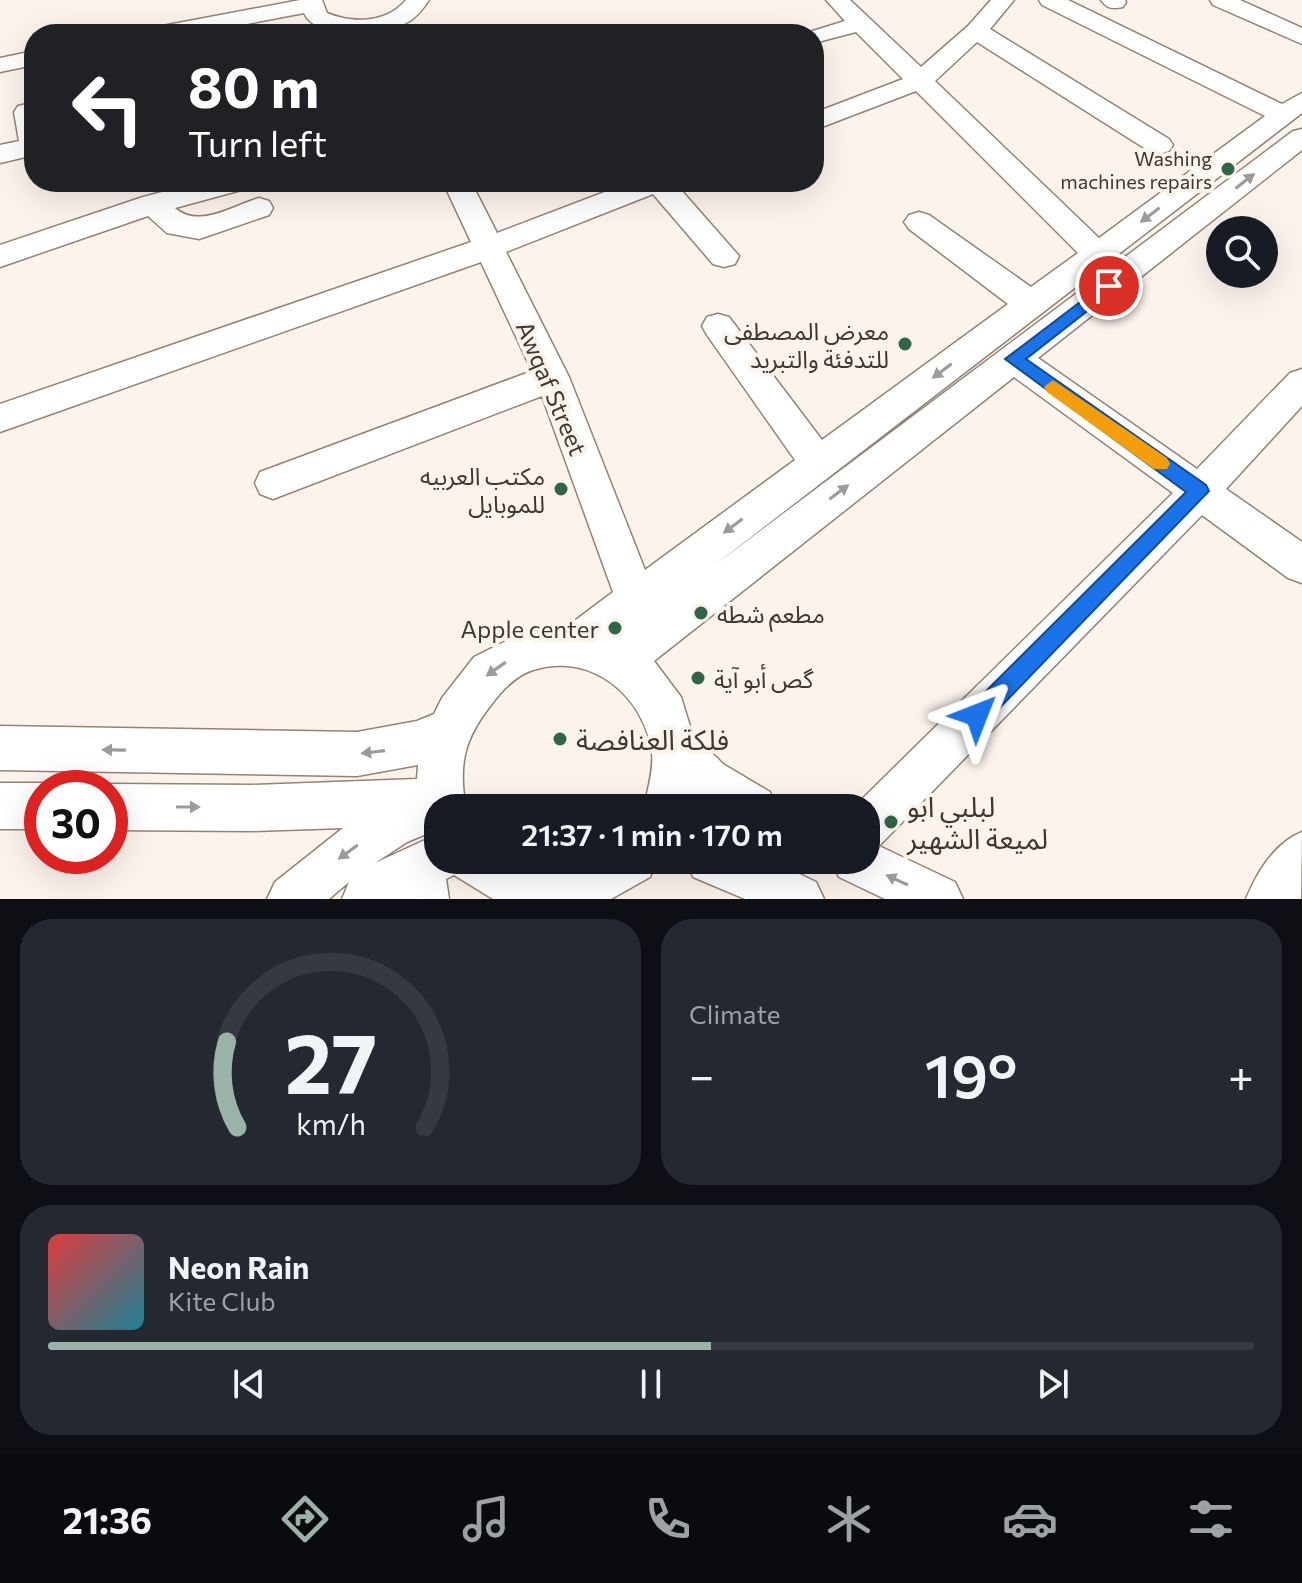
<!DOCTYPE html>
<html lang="en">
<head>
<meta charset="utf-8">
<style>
	body { margin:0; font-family:Commissioner,"Noto Sans Arabic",sans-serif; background:#242831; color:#f1f3f6; height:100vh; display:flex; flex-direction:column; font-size:30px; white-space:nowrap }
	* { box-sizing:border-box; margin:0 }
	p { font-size:26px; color:#9ea1a6 }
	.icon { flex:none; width:44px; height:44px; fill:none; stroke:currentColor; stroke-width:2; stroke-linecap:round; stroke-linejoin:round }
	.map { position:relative; height:899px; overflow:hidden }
	.details { display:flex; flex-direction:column; gap:20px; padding:20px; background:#0d0f14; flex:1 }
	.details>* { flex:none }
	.hud { position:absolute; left:24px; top:24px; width:800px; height:168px; border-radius:32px; box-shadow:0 8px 32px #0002; background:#202124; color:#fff; overflow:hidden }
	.controls { position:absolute; left:1206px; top:216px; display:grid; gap:16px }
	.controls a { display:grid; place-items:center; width:72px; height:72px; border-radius:50%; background:#171b24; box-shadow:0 8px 32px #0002; font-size:40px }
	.speed { position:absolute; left:24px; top:770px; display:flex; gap:16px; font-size:40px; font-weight:700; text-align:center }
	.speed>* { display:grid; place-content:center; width:104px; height:104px; border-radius:50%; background:#171b24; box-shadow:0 8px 32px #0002; line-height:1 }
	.speed .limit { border:12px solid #d22; background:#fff; color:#111 }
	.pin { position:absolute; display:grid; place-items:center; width:68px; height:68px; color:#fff; margin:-34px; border:4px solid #fff; border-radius:50%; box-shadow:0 2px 8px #0007 }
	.me { position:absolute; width:88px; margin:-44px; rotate:45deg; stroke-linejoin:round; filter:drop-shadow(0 0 6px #0008) }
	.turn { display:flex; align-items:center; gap:28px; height:168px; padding:0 32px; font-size:36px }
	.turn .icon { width:104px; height:104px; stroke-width:2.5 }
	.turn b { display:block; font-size:56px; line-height:68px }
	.big { font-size:60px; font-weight:600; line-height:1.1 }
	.details .card { flex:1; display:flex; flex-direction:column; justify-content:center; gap:12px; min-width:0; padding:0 28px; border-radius:32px; background:#242831 }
	.details .dial { align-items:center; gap:0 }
	.dial svg { height:208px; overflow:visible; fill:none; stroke:#363941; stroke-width:7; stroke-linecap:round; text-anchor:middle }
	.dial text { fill:#f1f3f6; stroke:none }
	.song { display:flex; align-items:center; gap:24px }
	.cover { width:96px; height:96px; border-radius:12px; background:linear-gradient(135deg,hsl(0 70% 55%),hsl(190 70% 35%)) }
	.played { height:8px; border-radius:4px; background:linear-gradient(90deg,#9ab3a9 55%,#363941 55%) }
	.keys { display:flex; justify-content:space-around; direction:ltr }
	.heat { display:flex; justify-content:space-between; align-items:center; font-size:44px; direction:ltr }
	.details .tiles { flex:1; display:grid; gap:20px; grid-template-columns:1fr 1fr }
	.card:last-child { grid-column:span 2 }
	.trip { position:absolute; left:424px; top:794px; width:456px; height:80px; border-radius:32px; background:#171b24; box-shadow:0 8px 32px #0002; font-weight:600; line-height:80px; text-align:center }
	.tabs { display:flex; height:128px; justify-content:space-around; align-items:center; background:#090b0e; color:#9ea1a6 }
	.tabs .icon { width:56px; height:56px }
	.tabs .current { color:#9ab3a9 }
	.tabs b { font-size:36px; color:#f1f3f6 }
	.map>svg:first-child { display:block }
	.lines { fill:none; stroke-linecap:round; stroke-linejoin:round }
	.minor-casing { stroke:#958273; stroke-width:3 }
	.minor { fill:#fff; fill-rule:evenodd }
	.oneway { fill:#9e9a98 }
	.route { fill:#1a73e8; stroke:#114b97; stroke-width:2 }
	.slow { fill:#f59e0b }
	.poi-dot { fill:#30654a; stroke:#fcf3ed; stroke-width:3 }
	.labels { text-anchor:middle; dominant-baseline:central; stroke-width:8; stroke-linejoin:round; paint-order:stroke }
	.far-poi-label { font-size:20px; fill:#3e3630; stroke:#fcf3ed; text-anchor:end }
	.poi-label { font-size:24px; fill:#3e3630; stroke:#fcf3ed; text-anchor:end }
	.street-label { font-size:24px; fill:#3e3630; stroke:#fcf3ed }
	.near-poi-label { font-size:28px; fill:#3e3630; stroke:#fcf3ed; text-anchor:start }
</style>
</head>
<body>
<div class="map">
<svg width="1302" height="899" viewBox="0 0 1302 899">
	<rect width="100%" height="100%" fill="#fcf3ed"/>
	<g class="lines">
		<defs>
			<g id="minor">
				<path d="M300,0H322L327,13C353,24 387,23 406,0H429C423,9 417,17 408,22C385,36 317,42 304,13L194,34H145L149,29L157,27Z"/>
				<path d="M826,0H850L921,67L968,26L991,0H1014L990,29L1169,139L1173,145L1169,151L1159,154L1149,151L977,42L935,81L1099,238L1265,116L1042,5L1039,0H1068L1282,104L1302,93V113L712,567L1293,131L1302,129V150L1038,358L1197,469L1290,373L1302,369V406L1226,489L1302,542V583L1288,578L1202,515L879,846L955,882L963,899H885L839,877L832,860H866V808H853L1173,493L1014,377L654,661L681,697L692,733L723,764L770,792L777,808H710L692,797L690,808H644C647,791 654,770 652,753C645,697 592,651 533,670C515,676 502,690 491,705C464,739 458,765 466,808H438V829L407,842L375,863L438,834V860H520L552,865L584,860H657L650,877L611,899H493L454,875L446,879L449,899H342L349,882L329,899H267L275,882L343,828L251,831L110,830V788H100L110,784L251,785L417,779L418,765L357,776L0,770V726L357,732L417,721L434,714L442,698L474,657L528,630L569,625L613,592L542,396L273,499L260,494L255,483L260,472L532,371L481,262L0,432V404L471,242L443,182H471L497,233L631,182H674L739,256L735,264L724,267L713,264L653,194L506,252L569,377L645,570L795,460L707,335L702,326L707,317L718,314L729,317L822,440L1008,304L909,229L904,222L909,215L919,212L929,215L1031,287L1078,253L916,91L814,130V113L903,79L856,32L814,43V34H803L845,21Z"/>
				<path d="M1101,0H1125L1126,2L1123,7C1113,9 1107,9 1101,0Z"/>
				<polygon points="1210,0 1240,0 1302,28 1302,44 1213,5"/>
				<polygon points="34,51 34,65 0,72 0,58"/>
				<polygon points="27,104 34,106 34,155 0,163 0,145 19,141 14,112 18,106"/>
				<path d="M200,182H249L245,189L175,208C199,229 232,206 259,198L269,201L273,208L269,215L199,239L167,233L148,216L0,267V245L143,197Z"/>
				<polygon points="0,783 42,783 55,788 42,788 42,829 0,829"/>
				<path d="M1302,832L1301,899H1246C1257,872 1275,843 1302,832Z"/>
				<polygon points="686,860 770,860 816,882 824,899 745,899 693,877"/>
			</g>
		</defs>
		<use href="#minor" class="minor-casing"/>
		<use href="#minor" class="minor"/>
	</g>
	<defs><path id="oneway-solid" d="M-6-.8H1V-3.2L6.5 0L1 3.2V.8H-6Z" transform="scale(2)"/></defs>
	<g class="oneway">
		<use href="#oneway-solid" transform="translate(1245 181) rotate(-38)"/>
		<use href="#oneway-solid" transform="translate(1150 215) rotate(143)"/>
		<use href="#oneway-solid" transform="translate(942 371) rotate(143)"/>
		<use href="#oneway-solid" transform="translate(839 492) rotate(-37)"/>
		<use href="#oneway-solid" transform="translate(733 526) rotate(143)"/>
		<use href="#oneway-solid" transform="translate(496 669) rotate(145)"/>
		<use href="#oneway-solid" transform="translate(114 750) rotate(-179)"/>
		<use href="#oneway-solid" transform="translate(373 752) rotate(173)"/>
		<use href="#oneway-solid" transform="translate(188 807)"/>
		<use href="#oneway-solid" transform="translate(348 852) rotate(144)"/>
		<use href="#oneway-solid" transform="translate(897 880) rotate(-155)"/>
	</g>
	<polygon class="route" points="1109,280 1116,286 1114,290 1026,359 1206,485 1209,491 985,723 977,726 969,723 966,715 969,708 1186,492 1005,359"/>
	<polygon class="slow" points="1053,380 1167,458 1170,464 1167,469 1154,469 1047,392 1044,387"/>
	<g class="poi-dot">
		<circle cx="1228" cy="169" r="8"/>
		<circle cx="905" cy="344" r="8"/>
		<circle cx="561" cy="489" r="8"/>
		<circle cx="701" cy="613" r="8"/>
		<circle cx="615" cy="628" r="8"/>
		<circle cx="698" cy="678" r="8"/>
		<circle cx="560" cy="739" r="8"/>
		<circle cx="891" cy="822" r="8"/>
	</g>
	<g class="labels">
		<g class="far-poi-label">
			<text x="1212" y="158">Washing<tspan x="1212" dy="23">machines repairs</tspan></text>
		</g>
		<g class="poi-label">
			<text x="889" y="330">معرض المصطفى<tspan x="889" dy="28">للتدفئة والتبريد</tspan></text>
			<text x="545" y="475">مكتب العربيه<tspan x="545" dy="28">للموبايل</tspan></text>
			<text x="717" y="613" text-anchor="start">مطعم شطه</text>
			<text x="599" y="628">Apple center</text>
			<text x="714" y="678" text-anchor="start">گص أبو آية</text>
		</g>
		<g class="street-label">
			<text transform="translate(552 388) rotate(67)">Awqaf Street</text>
		</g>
		<g class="near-poi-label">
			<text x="576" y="739">فلكة العنافصة</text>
			<text x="907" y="806">لبلبي ابو<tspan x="907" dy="32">لميعة الشهير</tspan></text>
		</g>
	</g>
</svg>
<div class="controls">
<a><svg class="icon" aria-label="search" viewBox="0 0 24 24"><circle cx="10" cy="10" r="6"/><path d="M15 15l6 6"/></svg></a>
</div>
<div class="speed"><div class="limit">30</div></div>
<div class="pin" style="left:1109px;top:286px;background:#d93025"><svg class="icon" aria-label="arrive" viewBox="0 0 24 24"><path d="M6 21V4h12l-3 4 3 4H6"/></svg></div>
<svg class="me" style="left:977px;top:715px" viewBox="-20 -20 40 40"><path d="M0-17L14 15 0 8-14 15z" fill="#1a73e8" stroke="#fff" stroke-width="4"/></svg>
<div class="trip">21:37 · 1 min · 170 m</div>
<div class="hud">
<div class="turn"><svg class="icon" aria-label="left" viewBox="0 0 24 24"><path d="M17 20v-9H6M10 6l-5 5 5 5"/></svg><div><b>80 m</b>Turn left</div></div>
</div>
</div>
<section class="details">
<div class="tiles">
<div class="card dial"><svg viewBox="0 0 100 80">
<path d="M14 69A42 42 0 1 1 86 69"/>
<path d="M14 69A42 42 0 0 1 10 36" stroke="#9ab3a9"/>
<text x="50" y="56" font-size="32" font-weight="700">27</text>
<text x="50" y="72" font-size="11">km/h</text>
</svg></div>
<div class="card"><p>Climate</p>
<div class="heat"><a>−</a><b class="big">19°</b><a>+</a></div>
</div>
<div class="card">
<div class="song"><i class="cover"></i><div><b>Neon Rain</b><p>Kite Club</p></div></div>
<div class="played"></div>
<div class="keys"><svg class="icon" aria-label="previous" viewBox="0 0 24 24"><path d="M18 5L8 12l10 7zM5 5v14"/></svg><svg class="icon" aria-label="pause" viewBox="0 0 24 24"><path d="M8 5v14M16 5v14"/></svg><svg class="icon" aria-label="next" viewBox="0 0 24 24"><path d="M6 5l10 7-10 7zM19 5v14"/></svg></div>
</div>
</div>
</section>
<nav class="tabs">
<b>21:36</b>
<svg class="icon current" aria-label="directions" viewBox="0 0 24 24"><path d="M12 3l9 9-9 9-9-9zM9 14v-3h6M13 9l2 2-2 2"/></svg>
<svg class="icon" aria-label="music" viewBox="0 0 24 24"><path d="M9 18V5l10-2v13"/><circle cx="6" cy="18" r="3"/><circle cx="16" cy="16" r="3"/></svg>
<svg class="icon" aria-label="phone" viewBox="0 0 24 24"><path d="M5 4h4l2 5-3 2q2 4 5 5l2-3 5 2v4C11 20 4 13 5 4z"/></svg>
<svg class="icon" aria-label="climate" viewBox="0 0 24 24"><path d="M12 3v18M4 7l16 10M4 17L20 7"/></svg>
<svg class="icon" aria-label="car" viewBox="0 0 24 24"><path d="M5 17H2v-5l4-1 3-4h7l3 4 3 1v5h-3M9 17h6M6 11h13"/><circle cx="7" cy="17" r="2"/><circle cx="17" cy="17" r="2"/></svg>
<svg class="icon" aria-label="filters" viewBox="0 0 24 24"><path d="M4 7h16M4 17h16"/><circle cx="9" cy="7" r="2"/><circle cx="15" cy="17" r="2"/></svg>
</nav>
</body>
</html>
